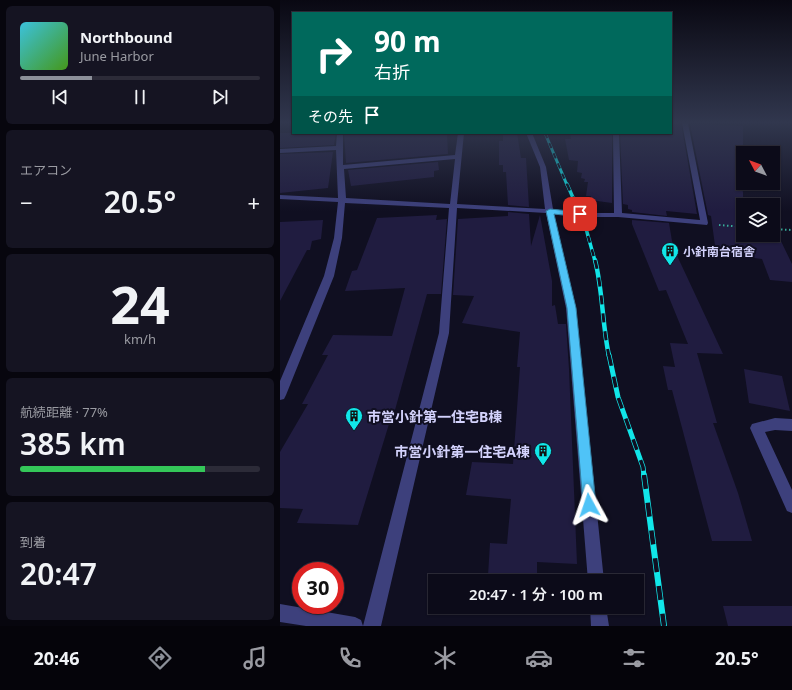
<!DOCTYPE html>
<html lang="ja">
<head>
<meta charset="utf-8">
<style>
	body { margin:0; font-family:"Noto Sans","Noto Sans JP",sans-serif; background:#151422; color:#f1f3f6; height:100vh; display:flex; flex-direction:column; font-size:15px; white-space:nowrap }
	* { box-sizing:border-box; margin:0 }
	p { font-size:13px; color:#9a9ba2 }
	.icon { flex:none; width:22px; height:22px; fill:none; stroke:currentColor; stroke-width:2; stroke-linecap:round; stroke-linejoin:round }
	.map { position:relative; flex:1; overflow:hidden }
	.panel { display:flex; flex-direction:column; gap:6px; padding:6px; background:#07060e; width:280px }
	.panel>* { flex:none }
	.guide { position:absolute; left:12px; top:12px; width:380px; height:122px; border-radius:0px; box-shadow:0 1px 3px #0004,0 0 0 1px #2c2b38; background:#00695c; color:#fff; overflow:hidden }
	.needle { width:26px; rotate:311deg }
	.tools { position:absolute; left:456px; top:146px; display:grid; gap:8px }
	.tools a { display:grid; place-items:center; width:44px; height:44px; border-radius:0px; background:#0c0b19; box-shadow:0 1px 3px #0004,0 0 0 1px #2c2b38; font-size:20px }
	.speed { position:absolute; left:12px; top:562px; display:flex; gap:8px; font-size:20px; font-weight:700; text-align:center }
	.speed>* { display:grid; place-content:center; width:52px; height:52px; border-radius:50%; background:#0c0b19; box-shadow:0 1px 3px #0004,0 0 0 1px #2c2b38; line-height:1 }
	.speed .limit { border:6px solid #d22; background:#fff; color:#111 }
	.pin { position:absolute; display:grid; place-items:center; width:34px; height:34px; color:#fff; margin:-17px; border-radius:8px; box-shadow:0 2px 6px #0006 }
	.me { position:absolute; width:44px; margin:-22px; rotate:355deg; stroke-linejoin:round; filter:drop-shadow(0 0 3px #0008) }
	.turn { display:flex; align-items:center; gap:14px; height:84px; padding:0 16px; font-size:18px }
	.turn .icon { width:52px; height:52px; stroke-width:2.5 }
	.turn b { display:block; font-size:28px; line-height:34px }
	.then { display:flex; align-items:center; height:38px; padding:0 16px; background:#0003; gap:8px; font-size:15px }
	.big { font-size:30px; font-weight:600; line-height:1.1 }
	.panel .card { flex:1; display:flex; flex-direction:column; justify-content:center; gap:6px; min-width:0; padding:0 14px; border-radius:6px; background:#151422 }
	.panel .dial { align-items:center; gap:0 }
	.dial b { font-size:52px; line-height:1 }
	.song { display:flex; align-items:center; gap:12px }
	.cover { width:48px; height:48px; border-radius:6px; background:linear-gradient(135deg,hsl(190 70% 55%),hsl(100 70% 35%)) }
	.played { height:4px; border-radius:2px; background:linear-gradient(90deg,#8c9099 30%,#2c2b38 30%) }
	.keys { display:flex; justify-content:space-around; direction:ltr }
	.heat { display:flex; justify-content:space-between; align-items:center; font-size:22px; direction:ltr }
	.charge { height:6px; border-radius:3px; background:linear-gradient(90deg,#34c759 77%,#2c2b38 0) }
	.trip { position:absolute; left:148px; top:574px; width:216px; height:40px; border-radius:0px; background:#0c0b19; box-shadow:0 1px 3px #0004,0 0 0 1px #2c2b38; font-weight:600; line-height:40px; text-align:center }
	.dock { display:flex; height:64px; justify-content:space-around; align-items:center; background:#05040a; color:#9a9ba2 }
	.dock .icon { width:28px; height:28px }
	.dock .selected { color:#8c9099 }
	.dock b { font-size:18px; color:#f1f3f6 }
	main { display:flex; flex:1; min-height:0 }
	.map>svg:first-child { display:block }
	.building { fill:#201c40 }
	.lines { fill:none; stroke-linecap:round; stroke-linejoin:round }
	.path { stroke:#37ab99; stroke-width:2; stroke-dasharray:1.5 2.5; stroke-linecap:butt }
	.minor { fill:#3d407c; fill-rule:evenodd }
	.rail-far4-casing { stroke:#11e6e9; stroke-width:3 }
	.rail-far3-casing { stroke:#11e6e9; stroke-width:3.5 }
	.rail-far2-casing { stroke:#11e6e9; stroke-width:4.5 }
	.rail-far1-casing { stroke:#11e6e9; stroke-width:5 }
	.rail-casing { stroke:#11e6e9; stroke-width:6 }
	.rail-far4 { stroke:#100f21; stroke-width:2; stroke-dasharray:5.5; stroke-linecap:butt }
	.rail-far3 { stroke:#100f21; stroke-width:2.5; stroke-dasharray:7; stroke-linecap:butt }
	.rail-far2 { stroke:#100f21; stroke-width:3; stroke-dasharray:9; stroke-linecap:butt }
	.rail-far1 { stroke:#100f21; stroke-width:3.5; stroke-dasharray:11; stroke-linecap:butt }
	.rail { stroke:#100f21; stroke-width:4.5; stroke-dasharray:14; stroke-linecap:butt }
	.route { fill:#4fc3f7; stroke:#337fa1 }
	.labels { text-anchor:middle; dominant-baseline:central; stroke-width:4; stroke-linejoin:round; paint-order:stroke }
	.poi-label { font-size:12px; font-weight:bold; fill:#d3d2fc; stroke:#100f21; text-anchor:start }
	.near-poi-label { font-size:14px; font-weight:bold; fill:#d3d2fc; stroke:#100f21; text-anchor:start }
</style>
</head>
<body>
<main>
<section class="panel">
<div class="card">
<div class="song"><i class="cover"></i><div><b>Northbound</b><p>June Harbor</p></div></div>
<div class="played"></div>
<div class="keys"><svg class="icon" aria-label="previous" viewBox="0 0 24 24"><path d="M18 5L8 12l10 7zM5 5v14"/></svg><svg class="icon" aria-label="pause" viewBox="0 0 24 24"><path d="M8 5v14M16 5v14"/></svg><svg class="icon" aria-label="next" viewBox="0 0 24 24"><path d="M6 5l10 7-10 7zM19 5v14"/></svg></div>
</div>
<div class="card"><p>エアコン</p>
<div class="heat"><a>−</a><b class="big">20.5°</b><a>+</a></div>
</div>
<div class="card dial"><b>24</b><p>km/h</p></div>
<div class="card"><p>航続距離 · 77%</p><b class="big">385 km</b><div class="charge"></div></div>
<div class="card"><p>到着</p><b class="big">20:47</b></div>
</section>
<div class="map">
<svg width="512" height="626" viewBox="0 0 512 626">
	<rect width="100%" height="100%" fill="#100f21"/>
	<g class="building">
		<polygon points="391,123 401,123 417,214 386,211 387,216 352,212 352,210 348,209 348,205 343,204 340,133 391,133"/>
		<polygon points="410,124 463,126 463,159 457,159 463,183 466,186 461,186 463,192 463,235 499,237 512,264 512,282 490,280 482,259 436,253 431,216 428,215"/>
		<polygon points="0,133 56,133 54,145 0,148"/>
		<polygon points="64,133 163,133 163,135 167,134 168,154 66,163"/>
		<polygon points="223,133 237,133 241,158 246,158 249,207 228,205 226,172 223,172 223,165 219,165 219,141 223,141"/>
		<polygon points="290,133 332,133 332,203 310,200 311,196 306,196 308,182 304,182 305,179 301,178 302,173 297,172 298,161 289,160 285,139 291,139"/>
		<polygon points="53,152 48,188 0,193 0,154"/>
		<polygon points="158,162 159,170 154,171 154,177 71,186 68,170"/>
		<polygon points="228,212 249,214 251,246 260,215 272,281 272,306 275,305 278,324 286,324 289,369 297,564 257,562 257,578 208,576 210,543 227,544 231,499 186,495 192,462 233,464 240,367 237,367 240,332 182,323 194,296 173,295 178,219 228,216"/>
		<polygon points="157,215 156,220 167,219 161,294 147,294 115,410 113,411 78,525 17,523 23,509 0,508 0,452 28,404 22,404 48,355 42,355 53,335 112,336 125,288 65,291 72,271 77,270 97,218"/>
		<polygon points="43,220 41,239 32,241 30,250 27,250 0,301 0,222"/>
		<polygon points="352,220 389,223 393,247 443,354 417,353 437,423 433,423 458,493 472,541 432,541 392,390 388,390 383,366 395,367 390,343 408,344 386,290 379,291 352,224"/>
		<polygon points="464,369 502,376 510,411 469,403"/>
		<polygon points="443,606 512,606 512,626 448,626"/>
	</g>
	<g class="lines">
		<g class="path">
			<polyline points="439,225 463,227"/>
			<polyline points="493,229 512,230"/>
		</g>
		<g class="minor">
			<path d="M402,123H408L428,223L427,225L338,217H300L273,214L296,308L324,581H308L286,308L266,213L177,208L169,333L101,626H26L0,622V604L75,617L81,620L83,626L159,333L169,208L65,203L62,238L54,276L6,395L4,399L0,400V381L44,276L54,238L58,202L0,199V195L58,198L56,150L0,153V149L56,146L57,133H63V165L175,155L178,133H184L177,204L265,209L260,167L246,133H252L266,167L273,209L300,213H334L333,133H339L342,213L420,220ZM175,159L170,204L66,198L64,169Z"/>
			<polygon points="495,418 512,419 512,431 495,430 485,432 512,490 512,513 507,511 470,428 472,424"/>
			<polygon points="310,607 326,607 329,626 311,626"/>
		</g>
		<defs>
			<polyline id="rail-far4" points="265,133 287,185"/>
			<polyline id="rail-far3" points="287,184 305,225 315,261"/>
			<path id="rail-far2" d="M315,260C323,291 322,324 329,356"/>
			<polyline id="rail-far1" points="329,355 338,397 363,467 364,476"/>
			<polyline id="rail" points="364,475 384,626"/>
		</defs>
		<use href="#rail-far4" class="rail-far4-casing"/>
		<use href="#rail-far3" class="rail-far3-casing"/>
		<use href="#rail-far2" class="rail-far2-casing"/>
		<use href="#rail-far1" class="rail-far1-casing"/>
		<use href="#rail" class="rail-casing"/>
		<use href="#rail-far4" class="rail-far4"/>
		<use href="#rail-far3" class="rail-far3"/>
		<use href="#rail-far2" class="rail-far2"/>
		<use href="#rail-far1" class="rail-far1"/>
		<use href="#rail" class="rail"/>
	</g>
	<linearGradient id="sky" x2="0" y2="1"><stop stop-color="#090812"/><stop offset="0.58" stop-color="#31374e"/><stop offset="1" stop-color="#31374e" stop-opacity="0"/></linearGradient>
	<rect width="512" height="211" fill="url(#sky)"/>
	<polygon class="route" points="270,209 300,212 303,214 300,217 274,214 296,308 316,505 314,510 309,512 305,510 303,505 287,308 266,211"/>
	<defs>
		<symbol id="building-pin" viewBox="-11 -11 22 30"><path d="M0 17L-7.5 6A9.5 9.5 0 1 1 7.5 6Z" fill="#11e6e9" stroke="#100f21"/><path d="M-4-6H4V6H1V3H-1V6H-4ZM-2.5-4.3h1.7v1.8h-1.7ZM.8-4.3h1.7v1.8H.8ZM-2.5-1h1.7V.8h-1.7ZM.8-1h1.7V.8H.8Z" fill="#111"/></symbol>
	</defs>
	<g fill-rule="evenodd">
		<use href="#building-pin" x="380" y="241" width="20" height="27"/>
		<use href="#building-pin" x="64" y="406" width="20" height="27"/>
		<use href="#building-pin" x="253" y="441" width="20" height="27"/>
	</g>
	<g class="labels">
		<g class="poi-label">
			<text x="403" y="251">小針南台宿舎</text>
		</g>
		<g class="near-poi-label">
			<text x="87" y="416">市営小針第一住宅B棟</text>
			<text x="250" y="451" text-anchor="end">市営小針第一住宅A棟</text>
		</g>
	</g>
</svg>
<div class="tools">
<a><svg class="needle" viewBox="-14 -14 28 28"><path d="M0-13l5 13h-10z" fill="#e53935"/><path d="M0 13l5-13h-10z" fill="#9a9ba2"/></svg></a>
<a><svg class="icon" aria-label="layers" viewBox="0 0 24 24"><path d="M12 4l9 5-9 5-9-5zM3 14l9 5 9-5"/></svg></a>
</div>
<div class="speed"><div class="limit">30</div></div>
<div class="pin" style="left:300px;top:214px;background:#d93025"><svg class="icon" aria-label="arrive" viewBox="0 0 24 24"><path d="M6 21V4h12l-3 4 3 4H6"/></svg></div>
<svg class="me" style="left:309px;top:505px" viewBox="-20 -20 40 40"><path d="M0-17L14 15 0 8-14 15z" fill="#4fc3f7" stroke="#fff" stroke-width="4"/></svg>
<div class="trip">20:47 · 1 分 · 100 m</div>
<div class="guide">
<div class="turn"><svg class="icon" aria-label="right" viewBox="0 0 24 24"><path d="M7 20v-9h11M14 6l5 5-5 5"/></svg><div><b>90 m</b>右折</div></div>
<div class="then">その先<svg class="icon" aria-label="arrive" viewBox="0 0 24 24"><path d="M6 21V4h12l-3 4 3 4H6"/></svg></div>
</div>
</div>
</main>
<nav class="dock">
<b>20:46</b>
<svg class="icon selected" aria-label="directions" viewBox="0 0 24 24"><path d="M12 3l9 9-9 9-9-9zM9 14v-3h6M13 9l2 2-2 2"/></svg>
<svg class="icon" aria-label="music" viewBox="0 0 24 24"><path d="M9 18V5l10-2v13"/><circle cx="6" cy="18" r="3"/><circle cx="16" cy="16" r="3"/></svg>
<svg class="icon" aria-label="phone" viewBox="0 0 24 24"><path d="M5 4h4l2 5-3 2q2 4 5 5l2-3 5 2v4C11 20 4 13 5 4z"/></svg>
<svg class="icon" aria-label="climate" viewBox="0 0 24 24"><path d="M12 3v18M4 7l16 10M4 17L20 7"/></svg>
<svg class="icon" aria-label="car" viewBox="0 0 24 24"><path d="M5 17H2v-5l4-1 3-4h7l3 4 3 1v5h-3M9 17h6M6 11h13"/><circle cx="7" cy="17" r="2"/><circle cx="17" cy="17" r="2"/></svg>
<svg class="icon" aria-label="filters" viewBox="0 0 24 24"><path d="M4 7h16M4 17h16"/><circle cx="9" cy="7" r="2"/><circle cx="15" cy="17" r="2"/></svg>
<b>20.5°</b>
</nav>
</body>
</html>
